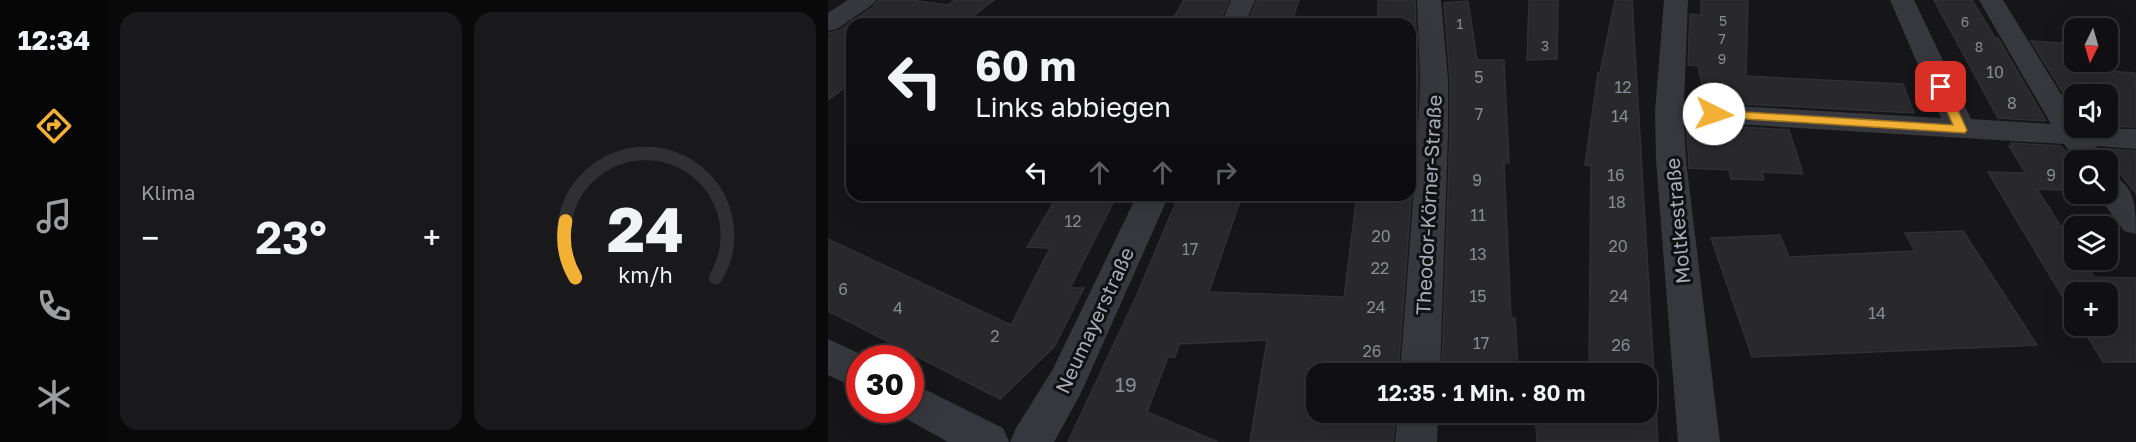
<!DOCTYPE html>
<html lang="de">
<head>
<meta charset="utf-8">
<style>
	body { margin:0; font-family:"Golos Text",sans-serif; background:#19191b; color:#f1f3f6; height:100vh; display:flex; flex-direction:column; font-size:22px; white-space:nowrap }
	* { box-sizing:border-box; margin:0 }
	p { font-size:20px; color:#9c9d9f }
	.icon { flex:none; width:33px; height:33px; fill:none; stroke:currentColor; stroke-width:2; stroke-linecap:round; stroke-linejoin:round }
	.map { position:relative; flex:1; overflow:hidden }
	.drawer { display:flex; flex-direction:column; gap:12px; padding:12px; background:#09090a; width:720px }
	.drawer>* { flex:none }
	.banner { position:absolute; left:18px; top:18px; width:570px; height:183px; border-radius:18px; box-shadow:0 6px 24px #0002,0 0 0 2px #303032; background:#101012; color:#f1f3f6; overflow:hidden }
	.needle { width:39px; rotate:185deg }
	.controls { position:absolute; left:1236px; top:18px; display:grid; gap:12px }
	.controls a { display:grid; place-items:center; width:54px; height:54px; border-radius:12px; background:#101012; box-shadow:0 6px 24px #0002,0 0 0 2px #303032; font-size:30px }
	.speed { position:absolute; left:18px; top:345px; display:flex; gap:12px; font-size:30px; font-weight:700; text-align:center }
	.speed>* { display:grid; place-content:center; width:78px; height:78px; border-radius:50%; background:#101012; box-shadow:0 6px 24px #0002,0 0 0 2px #303032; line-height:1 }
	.speed .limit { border:9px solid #d22; background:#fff; color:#111 }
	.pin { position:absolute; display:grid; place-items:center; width:51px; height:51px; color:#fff; margin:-26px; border-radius:12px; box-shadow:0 3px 9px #0006 }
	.me { position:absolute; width:66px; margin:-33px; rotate:94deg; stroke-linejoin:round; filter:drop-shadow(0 0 4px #0008) }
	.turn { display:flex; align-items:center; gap:21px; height:126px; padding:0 30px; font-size:27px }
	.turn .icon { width:78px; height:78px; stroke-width:2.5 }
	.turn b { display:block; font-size:42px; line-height:51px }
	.lanes { display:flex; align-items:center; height:57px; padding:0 30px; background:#0003; justify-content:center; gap:30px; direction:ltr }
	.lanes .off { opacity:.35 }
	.big { font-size:45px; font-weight:600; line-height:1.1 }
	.drawer .tile { flex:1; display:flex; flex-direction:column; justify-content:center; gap:9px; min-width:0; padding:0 21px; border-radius:18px; background:#19191b }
	.drawer .dial { align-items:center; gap:0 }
	.dial svg { height:156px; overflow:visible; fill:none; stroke:#303032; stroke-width:7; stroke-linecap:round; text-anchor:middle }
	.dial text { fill:#f1f3f6; stroke:none }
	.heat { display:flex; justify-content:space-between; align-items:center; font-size:33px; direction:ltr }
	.drawer .tiles { flex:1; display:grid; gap:12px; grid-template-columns:repeat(2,1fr) }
	.trip { position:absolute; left:478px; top:363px; width:351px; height:60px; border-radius:18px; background:#101012; box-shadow:0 6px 24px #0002,0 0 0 2px #303032; font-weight:600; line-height:60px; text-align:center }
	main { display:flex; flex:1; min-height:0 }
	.dock { display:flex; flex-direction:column; width:108px; justify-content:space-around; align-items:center; background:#060607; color:#9c9d9f }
	.dock .icon { width:42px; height:42px }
	.dock .active { color:#f2b134 }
	.dock b { font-size:27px; color:#f1f3f6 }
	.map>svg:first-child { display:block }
	.building { fill:#29292c; stroke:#303034; stroke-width:1.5 }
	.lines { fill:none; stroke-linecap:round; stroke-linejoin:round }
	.minor { fill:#37383d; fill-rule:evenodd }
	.route { fill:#f2b134; stroke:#9d7322; stroke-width:1.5 }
	.labels { text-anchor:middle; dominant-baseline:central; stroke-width:6; stroke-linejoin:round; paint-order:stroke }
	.far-number-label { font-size:14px; fill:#888b94 }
	.number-label { font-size:16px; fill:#888b94 }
	.street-label { font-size:20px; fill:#a8adb8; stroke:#111113 }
	.near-number-label { font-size:20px; fill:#888b94 }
</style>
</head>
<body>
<main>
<nav class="dock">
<b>12:34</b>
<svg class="icon active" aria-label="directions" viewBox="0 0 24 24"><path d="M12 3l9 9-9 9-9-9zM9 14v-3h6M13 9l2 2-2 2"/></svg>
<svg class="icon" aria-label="music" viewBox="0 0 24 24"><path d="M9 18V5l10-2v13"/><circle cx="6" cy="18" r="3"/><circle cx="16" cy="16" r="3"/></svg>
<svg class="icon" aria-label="phone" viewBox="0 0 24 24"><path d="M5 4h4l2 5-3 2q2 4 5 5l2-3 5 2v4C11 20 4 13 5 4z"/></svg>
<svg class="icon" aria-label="climate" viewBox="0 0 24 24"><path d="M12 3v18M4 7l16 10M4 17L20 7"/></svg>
</nav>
<section class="drawer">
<div class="tiles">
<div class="tile"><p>Klima</p>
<div class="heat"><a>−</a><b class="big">23°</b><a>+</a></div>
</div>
<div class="tile dial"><svg viewBox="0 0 100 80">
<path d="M14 69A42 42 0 1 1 86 69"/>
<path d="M14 69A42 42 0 0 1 9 40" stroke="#f2b134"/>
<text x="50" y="56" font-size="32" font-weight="700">24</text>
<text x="50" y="72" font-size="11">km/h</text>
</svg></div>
</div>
</section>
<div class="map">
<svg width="1308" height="442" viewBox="0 0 1308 442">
	<rect width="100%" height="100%" fill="#161618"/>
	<g class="building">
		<polygon points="50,0 83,0 120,5 127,0 166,0 143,18 142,24 24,24 24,82 0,100 0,33 10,31 45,7"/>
		<polygon points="356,0 401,0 391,24 342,24"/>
		<polygon points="429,0 471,0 463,24 419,24"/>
		<polygon points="550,0 587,0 590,79 588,134 570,374 489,374 489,412 568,412 565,442 422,442 439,340 351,344 347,357 340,357 319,412 390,442 240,442 308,297 351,195 414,195 381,292 516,297 529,195 582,195 582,24 550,24"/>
		<polygon points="701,0 730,0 729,59 699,60"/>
		<polygon points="787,0 804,0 830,442 709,442 707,412 819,412 819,374 706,374 706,369 761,368 763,165 757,165 770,73 772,73"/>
		<polygon points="873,0 920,0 918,76 1075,84 1086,113 878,102 870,66 860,65 862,14 873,15"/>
		<polygon points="1106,0 1144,0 1167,38 1170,38 1218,121 1170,118"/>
		<polygon points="640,1 649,60 676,60 681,163 676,163 683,318 687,318 690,368 614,368 622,134 622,79 616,3"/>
		<polygon points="1203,41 1246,44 1246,62 1260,62 1267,70 1308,73 1308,127 1280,126 1280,94 1236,94"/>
		<polygon points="883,125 961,130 975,174 934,172 936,180 903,179 901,170 861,168 859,131 885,133"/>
		<polygon points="1183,143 1233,146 1246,162 1246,191 1209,189 1246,247 1246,260 1254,260 1266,277 1308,278 1308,362 1275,362 1253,326 1280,326 1280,292 1246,292 1246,316 1160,172 1198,173 1181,146 1185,146"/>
		<polygon points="1280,149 1308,151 1308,194 1280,158"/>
		<polygon points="230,195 289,195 242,288 256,288 226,347 172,399 0,311 0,239 183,325 222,248 199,247"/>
		<polygon points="1135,231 1209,345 924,357 883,238 952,235 961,257 1087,251 1077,233"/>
	</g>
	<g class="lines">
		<g class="minor">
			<polygon points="20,0 48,0 44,5 9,29 0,31 0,13"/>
			<polygon points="403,0 427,0 417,24 393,24"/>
			<polygon points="589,0 613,0 620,79 620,134 612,374 572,374 590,134 592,79"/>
			<polygon points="836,0 860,0 856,103 1113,118 1062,0 1086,0 1143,119 1223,124 1151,0 1175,0 1246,115 1246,128 1308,129 1308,149 1268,146 1277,160 1247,160 1236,144 856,121 858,160 892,442 850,442 828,160 827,111"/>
			<path d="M1280,174C1308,183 1308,208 1308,234L1296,231L1269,194H1280Z"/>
			<polygon points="309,195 341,195 253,393 226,442 182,442 188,428 225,369"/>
			<polygon points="0,339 41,358 32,358 32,390 0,375"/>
			<polygon points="82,382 175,428 181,442 120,442 68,413 66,410 82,410"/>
			<polygon points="570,412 610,412 609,442 567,442"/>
		</g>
	</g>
	<polygon class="route" points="1113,83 1119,87 1139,130 1137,133 886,117 880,114 886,110 1125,125 1108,87"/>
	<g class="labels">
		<g class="far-number-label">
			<text x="895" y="20">5</text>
			<text x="1137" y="21">6</text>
			<text x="632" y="23">1</text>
			<text x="894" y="38">7</text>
			<text x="717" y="45">3</text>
			<text x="1151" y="46">8</text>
			<text x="894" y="58">9</text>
		</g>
		<g class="number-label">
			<text x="1167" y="72">10</text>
			<text x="651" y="77">5</text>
			<text x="795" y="87">12</text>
			<text x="1184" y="103">8</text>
			<text x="651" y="114">7</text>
			<text x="792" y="116">14</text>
			<text x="788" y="175">16</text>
			<text x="1223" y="175">9</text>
			<text x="649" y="180">9</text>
			<text x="789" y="202">18</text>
			<text x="650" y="215">11</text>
			<text x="245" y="221">12</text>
			<text x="553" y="236">20</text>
			<text x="790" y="246">20</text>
			<text x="362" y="249">17</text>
			<text x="650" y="254">13</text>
			<text x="552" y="268">22</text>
			<text x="15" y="289">6</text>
			<text x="650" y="296">15</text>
			<text x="791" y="296">24</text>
			<text x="548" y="307">24</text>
			<text x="70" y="308">4</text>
			<text x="1049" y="313">14</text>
			<text x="167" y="336">2</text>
			<text x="653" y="343">17</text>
			<text x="793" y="345">26</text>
			<text x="544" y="351">26</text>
		</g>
		<g class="street-label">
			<text transform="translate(600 205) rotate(-87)">Theodor-Körner-Straße</text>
			<text transform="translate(849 221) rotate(-95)">Moltkestraße</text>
			<text transform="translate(266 320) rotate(-65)">Neumayerstraße</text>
		</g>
		<g class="near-number-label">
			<text x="298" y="384">19</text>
		</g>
	</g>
</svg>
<div class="controls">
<a><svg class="needle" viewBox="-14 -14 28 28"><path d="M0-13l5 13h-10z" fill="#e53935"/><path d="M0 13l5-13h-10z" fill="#9c9d9f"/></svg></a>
<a><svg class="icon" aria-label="sound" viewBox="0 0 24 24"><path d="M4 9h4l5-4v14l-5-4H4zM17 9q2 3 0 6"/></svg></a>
<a><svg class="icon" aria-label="search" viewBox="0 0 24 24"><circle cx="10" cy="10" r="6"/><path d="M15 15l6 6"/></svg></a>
<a><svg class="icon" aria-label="layers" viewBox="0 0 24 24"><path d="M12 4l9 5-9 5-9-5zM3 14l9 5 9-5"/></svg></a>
<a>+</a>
</div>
<div class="speed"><div class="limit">30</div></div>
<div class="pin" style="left:1113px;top:87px;background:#d93025"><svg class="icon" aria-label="arrive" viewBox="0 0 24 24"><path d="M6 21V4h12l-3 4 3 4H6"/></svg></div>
<svg class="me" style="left:886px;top:114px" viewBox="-20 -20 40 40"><circle r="19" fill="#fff"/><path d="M0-13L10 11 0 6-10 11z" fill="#f2b134"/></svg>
<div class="trip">12:35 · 1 Min. · 80 m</div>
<div class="banner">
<div class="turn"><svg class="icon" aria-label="left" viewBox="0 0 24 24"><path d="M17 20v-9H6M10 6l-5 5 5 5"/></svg><div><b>60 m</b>Links abbiegen</div></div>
<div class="lanes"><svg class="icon" aria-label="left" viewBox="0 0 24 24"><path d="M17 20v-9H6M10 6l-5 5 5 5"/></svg><svg class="icon off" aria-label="ahead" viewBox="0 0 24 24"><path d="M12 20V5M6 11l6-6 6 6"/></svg><svg class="icon off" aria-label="ahead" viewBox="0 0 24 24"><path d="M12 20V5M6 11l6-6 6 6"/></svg><svg class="icon off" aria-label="right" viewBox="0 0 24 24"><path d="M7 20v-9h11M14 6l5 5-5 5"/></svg></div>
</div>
</div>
</main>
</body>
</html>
